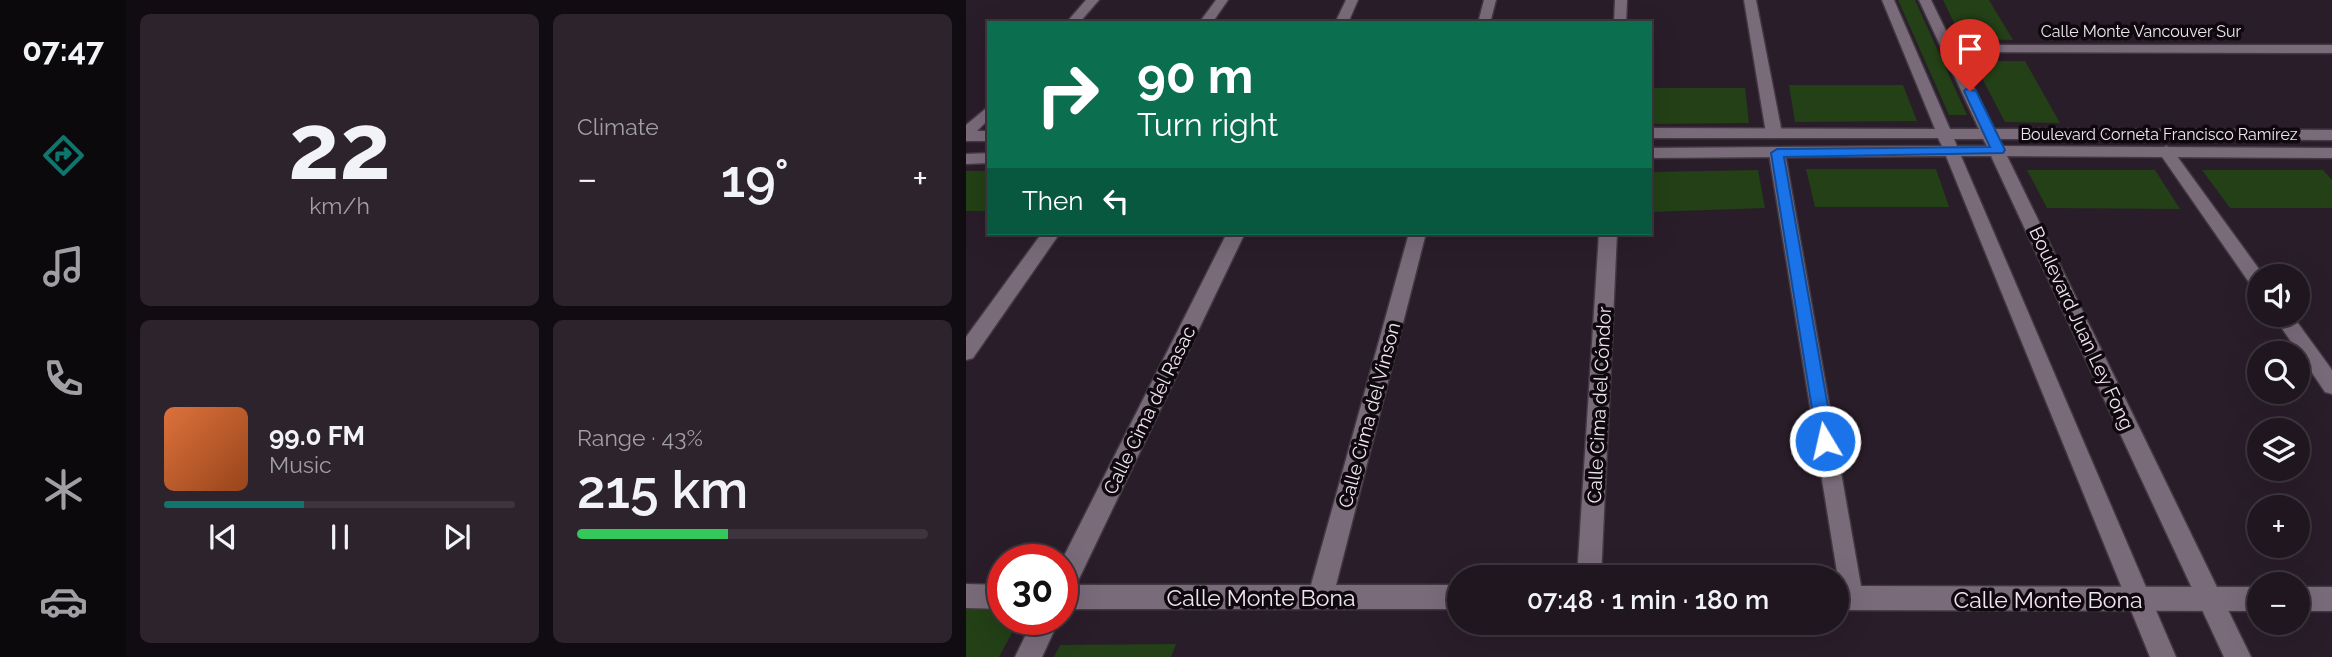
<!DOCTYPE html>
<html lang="en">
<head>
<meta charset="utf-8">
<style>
	body { margin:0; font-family:Raleway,sans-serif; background:#2c232c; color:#f1f3f6; height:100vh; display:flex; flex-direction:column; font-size:26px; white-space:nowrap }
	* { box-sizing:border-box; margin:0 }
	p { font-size:23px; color:#a19fa4 }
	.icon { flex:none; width:38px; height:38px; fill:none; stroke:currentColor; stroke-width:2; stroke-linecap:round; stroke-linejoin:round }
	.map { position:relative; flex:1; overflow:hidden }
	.details { display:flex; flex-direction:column; gap:14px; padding:14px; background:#110c11; width:840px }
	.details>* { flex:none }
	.banner { position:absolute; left:21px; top:21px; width:665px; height:214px; border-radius:0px; box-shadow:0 7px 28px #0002,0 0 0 2px #3c353d; background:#0b6e4f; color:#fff; overflow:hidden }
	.tools { position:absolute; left:1281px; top:264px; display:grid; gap:14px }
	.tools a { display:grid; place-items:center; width:63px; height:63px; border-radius:50%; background:#1f161f; box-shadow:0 7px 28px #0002,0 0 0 2px #3c353d; font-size:35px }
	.speed { position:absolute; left:21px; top:544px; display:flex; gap:14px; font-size:35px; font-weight:700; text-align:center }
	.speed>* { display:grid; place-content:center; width:91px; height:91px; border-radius:50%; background:#1f161f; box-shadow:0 7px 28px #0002,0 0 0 2px #3c353d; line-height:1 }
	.speed .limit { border:10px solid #d22; background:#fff; color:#111 }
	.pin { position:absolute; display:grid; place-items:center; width:60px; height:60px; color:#fff; margin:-72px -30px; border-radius:50% 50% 50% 0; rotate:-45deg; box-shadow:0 0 7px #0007 }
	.pin .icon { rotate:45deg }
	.me { position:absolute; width:77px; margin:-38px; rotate:351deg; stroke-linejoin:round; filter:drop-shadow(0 0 5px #0008) }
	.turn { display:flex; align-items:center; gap:24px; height:147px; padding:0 35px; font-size:32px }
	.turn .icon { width:91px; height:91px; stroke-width:2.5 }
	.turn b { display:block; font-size:49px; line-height:60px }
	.then { display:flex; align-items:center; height:66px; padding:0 35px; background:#0003; gap:14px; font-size:26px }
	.big { font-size:52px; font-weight:600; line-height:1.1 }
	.details .tile { flex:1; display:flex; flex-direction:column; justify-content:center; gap:10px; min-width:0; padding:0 24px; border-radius:10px; background:#2c232c }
	.details .dial { align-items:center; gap:0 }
	.dial b { font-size:91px; line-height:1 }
	.song { display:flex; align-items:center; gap:21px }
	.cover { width:84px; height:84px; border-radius:10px; background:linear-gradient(135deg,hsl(20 70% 55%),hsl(20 70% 35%)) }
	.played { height:7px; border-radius:4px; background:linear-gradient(90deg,#0f766e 40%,#3c353d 40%) }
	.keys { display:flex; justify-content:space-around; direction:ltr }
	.heat { display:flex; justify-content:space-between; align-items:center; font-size:38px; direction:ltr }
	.charge { height:10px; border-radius:5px; background:linear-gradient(90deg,#34c759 43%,#3c353d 0) }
	.details .tiles { flex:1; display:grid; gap:14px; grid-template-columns:repeat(2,1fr) }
	.trip { position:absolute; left:481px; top:565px; width:402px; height:70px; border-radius:35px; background:#1f161f; box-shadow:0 7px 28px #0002,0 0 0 2px #3c353d; font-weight:600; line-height:70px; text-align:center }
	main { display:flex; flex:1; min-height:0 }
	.tabs { display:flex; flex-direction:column; width:126px; justify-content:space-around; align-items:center; background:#0c090c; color:#a19fa4 }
	.tabs .icon { width:49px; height:49px }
	.tabs .active { color:#0f766e }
	.tabs b { font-size:32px; color:#f1f3f6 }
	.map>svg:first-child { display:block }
	.green { fill:#234016 }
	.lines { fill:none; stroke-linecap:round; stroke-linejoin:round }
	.minor-casing { stroke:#423842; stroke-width:3 }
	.tertiary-casing { stroke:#423842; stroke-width:3 }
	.minor { fill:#7a6b7a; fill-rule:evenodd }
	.tertiary { fill:#7a6b7a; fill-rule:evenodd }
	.route { fill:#1a73e8; stroke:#114b97; stroke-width:2 }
	.labels { text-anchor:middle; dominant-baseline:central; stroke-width:7; stroke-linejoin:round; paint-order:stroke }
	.far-street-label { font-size:16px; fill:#eee6ee; stroke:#0f090f }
	.street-label { font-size:19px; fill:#eee6ee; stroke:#0f090f }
	.near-street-label { font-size:23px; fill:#eee6ee; stroke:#0f090f }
</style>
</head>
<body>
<main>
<nav class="tabs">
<b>07:47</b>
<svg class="icon active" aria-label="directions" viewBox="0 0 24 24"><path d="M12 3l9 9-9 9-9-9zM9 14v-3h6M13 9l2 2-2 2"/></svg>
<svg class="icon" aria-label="music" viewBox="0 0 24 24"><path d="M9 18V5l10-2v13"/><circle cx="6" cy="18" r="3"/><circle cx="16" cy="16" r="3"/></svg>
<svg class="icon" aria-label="phone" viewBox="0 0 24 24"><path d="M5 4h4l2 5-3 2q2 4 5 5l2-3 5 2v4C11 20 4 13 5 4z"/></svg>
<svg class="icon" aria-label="climate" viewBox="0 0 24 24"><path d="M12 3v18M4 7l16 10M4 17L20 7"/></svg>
<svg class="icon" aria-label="car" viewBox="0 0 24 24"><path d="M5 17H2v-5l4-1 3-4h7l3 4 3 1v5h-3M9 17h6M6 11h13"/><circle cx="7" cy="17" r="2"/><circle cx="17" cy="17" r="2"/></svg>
</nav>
<section class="details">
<div class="tiles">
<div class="tile dial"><b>22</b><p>km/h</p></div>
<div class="tile"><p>Climate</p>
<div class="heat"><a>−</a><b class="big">19°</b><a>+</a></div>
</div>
<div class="tile">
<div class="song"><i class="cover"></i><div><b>99.0 FM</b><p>Music</p></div></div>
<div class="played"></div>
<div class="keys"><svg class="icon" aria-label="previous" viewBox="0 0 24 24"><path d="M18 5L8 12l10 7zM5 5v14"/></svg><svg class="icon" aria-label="pause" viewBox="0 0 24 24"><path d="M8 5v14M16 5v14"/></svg><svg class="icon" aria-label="next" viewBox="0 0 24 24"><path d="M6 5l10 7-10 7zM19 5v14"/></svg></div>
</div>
<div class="tile"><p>Range · 43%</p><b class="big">215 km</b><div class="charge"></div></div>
</div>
</section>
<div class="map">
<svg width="1366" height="657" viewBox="0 0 1366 657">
	<rect width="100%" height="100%" fill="#291d29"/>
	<g class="green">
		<polygon points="932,0 949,0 1001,115 983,115"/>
		<polygon points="977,0 1023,0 1047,40 996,39"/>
		<polygon points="1007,61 1059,61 1094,123 1039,122"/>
		<polygon points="823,85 937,85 951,121 829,122"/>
		<polygon points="684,88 779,88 783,123 684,124"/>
		<polygon points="840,169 970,169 983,207 849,207"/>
		<polygon points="792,170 799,208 684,212 684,172"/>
		<polygon points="1061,170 1189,170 1214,209 1081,208"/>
		<polygon points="1236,170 1357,170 1366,180 1366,208 1264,208"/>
		<rect x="0" y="171" width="23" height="40"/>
		<polygon points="0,594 37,594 37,620 53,620 33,657 0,657"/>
		<polygon points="210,644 205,657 88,657 94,645"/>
	</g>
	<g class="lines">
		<defs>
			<g id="minor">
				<polygon points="120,0 133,0 113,23 100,23"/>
				<polygon points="250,0 262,0 246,23 233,23"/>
				<polygon points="380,0 392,0 382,23 369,23"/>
				<polygon points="518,0 530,0 524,23 512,23"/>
				<polygon points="649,0 661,0 660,23 648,23"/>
				<polygon points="778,0 790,0 816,133 808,138 800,133"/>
				<polygon points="984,45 1366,45 1366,53 979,52 979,46"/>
				<polygon points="23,106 23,119 5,137 0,139 0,125"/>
				<polygon points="1200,146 1205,148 1298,276 1293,276 1293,290 1287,288 1192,151"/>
				<polygon points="811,148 819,153 895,586 1293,587 1293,611 872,610 872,578 803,153"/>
				<polygon points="76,233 94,233 7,358 0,360 0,337"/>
				<polygon points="261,233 279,233 110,585 345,585 443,233 460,233 370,585 494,585 494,609 96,609 96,560"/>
				<polygon points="633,233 651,233 635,578 611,578"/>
				<polygon points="1307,315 1326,315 1366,370 1366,394 1359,392"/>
				<polygon points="0,584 37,585 37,609 0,608"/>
				<rect x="1332" y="587" width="34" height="24"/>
				<polygon points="67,620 93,620 76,657 49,657"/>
			</g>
			<g id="tertiary">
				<path d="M916,0H928L984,129H1013L953,0H965L1028,129L1366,130V140L1033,139L1036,146L1366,148V158L1041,156L1285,657H1258L1025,156H995L1210,657H1184L980,156L684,158V148L976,146L972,138H684V128L969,129ZM988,139H1017L1021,146H991Z"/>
				<rect x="0" y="131" width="23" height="10"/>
				<polygon points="23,153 23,163 0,164 0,154"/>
			</g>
		</defs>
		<use href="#minor" class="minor-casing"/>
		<use href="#tertiary" class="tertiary-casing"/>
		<use href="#minor" class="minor"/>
		<use href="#tertiary" class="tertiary"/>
	</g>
	<polygon class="route" points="1000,89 1010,91 1039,150 1037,153 818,157 868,441 865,446 852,446 805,153 811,149 1024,147 998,91"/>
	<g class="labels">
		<g class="far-street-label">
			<text x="1175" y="31">Calle Monte Vancouver Sur</text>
			<text x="1193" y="134">Boulevard Corneta Francisco Ramírez</text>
		</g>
		<g class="street-label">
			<text transform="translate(1116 328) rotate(65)">Boulevard Juan Ley Fong</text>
			<text transform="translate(633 405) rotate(-87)">Calle Cima del Cóndor</text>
			<text transform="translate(183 410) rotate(-64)">Calle Cima del Rasac</text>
			<text transform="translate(403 415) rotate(-75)">Calle Cima del Vinson</text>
		</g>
		<g class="near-street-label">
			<text x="295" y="597">Calle Monte Bona</text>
			<text x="1082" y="599">Calle Monte Bona</text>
		</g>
	</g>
</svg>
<div class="tools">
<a><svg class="icon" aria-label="sound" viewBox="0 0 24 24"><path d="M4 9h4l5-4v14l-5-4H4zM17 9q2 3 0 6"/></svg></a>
<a><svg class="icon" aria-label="search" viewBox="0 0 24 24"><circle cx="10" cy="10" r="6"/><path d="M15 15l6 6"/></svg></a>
<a><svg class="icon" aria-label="layers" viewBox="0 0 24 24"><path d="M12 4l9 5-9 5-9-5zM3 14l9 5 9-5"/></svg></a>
<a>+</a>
<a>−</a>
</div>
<div class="speed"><div class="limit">30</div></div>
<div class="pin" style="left:1004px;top:91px;background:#d93025"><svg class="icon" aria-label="arrive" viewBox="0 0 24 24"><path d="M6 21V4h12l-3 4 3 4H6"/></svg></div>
<svg class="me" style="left:859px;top:441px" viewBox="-20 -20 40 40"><circle r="17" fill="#1a73e8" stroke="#fff" stroke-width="3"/><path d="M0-11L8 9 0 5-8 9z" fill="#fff"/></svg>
<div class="trip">07:48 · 1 min · 180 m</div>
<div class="banner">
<div class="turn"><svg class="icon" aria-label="right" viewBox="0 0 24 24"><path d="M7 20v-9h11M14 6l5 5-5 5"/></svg><div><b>90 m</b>Turn right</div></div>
<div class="then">Then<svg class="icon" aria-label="left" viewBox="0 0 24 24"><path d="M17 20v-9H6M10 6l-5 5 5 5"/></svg></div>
</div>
</div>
</main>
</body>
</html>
